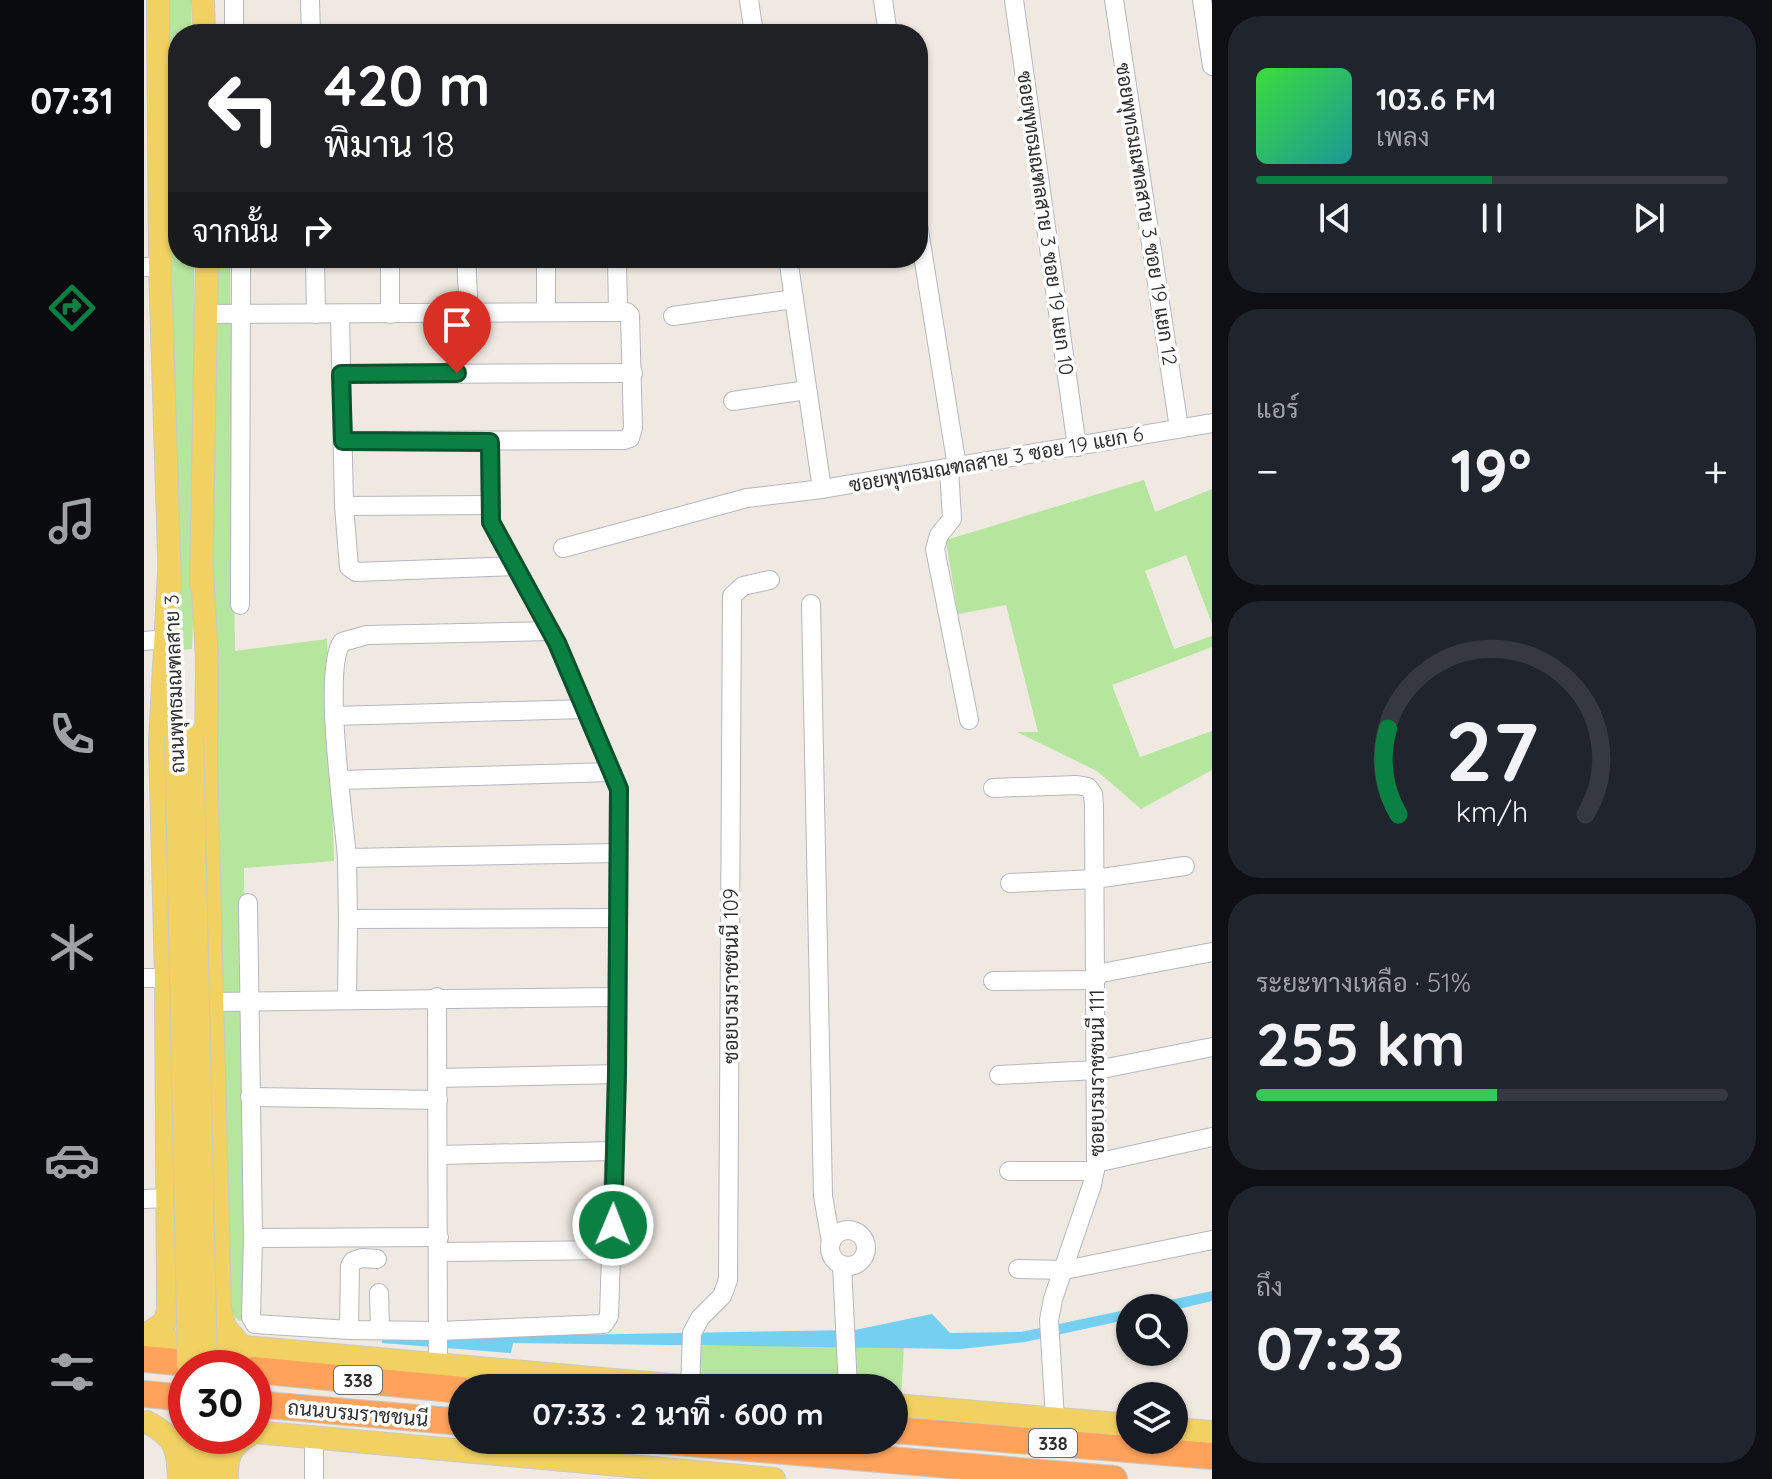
<!DOCTYPE html>
<html lang="th">
<head>
<meta charset="utf-8">
<style>
	body { margin:0; font-family:Quicksand,Sarabun,sans-serif; background:#20242c; color:#f1f3f6; height:100vh; display:flex; flex-direction:column; font-size:30px; white-space:nowrap }
	* { box-sizing:border-box; margin:0 }
	p { font-size:26px; color:#9ea1a6 }
	.icon { flex:none; width:44px; height:44px; fill:none; stroke:currentColor; stroke-width:2; stroke-linecap:round; stroke-linejoin:round }
	.map { position:relative; flex:1; overflow:hidden }
	.panel { display:flex; flex-direction:column; gap:16px; padding:16px; background:#0d0f14; width:560px }
	.panel>* { flex:none }
	.banner { position:absolute; left:24px; top:24px; width:760px; height:244px; border-radius:32px; box-shadow:0 2px 6px #0004; background:#202124; color:#fff; overflow:hidden }
	.controls { position:absolute; left:972px; top:1294px; display:grid; gap:16px }
	.controls a { display:grid; place-items:center; width:72px; height:72px; border-radius:50%; background:#171b24; box-shadow:0 2px 6px #0004; font-size:40px }
	.speed { position:absolute; left:24px; top:1350px; display:flex; gap:16px; font-size:40px; font-weight:700; text-align:center }
	.speed>* { display:grid; place-content:center; width:104px; height:104px; border-radius:50%; background:#171b24; box-shadow:0 2px 6px #0004; line-height:1 }
	.speed .limit { border:12px solid #d22; background:#fff; color:#111 }
	.pin { position:absolute; display:grid; place-items:center; width:68px; height:68px; color:#fff; margin:-82px -34px; border-radius:50% 50% 50% 0; rotate:-45deg; box-shadow:0 0 8px #0007 }
	.pin .icon { rotate:45deg }
	.me { position:absolute; width:88px; margin:-44px; rotate:1deg; stroke-linejoin:round; filter:drop-shadow(0 0 6px #0008) }
	.turn { display:flex; align-items:center; gap:28px; height:168px; padding:0 24px; font-size:36px }
	.turn .icon { width:104px; height:104px; stroke-width:2.5 }
	.turn b { display:block; font-size:56px; line-height:68px }
	.then { display:flex; align-items:center; height:76px; padding:0 24px; background:#0003; gap:16px; font-size:30px }
	.big { font-size:60px; font-weight:700; line-height:1.1 }
	.panel .tile { flex:1; display:flex; flex-direction:column; justify-content:center; gap:12px; min-width:0; padding:0 28px; border-radius:32px; background:#20242c }
	.panel .dial { align-items:center; gap:0 }
	.dial svg { height:208px; overflow:visible; fill:none; stroke:#363941; stroke-width:7; stroke-linecap:round; text-anchor:middle }
	.dial text { fill:#f1f3f6; stroke:none }
	.song { display:flex; align-items:center; gap:24px }
	.cover { width:96px; height:96px; border-radius:12px; background:linear-gradient(135deg,hsl(120 70% 55%),hsl(180 70% 35%)) }
	.played { height:8px; border-radius:4px; background:linear-gradient(90deg,#0b8043 50%,#363941 50%) }
	.keys { display:flex; justify-content:space-around; direction:ltr }
	.heat { display:flex; justify-content:space-between; align-items:center; font-size:44px; direction:ltr }
	.charge { height:12px; border-radius:6px; background:linear-gradient(90deg,#34c759 51%,#363941 0) }
	.trip { position:absolute; left:304px; top:1374px; width:460px; height:80px; border-radius:40px; background:#171b24; box-shadow:0 2px 6px #0004; font-weight:700; line-height:80px; text-align:center }
	main { display:flex; flex:1; min-height:0 }
	.tabs { display:flex; flex-direction:column; width:144px; justify-content:space-around; align-items:center; background:#090b0e; color:#9ea1a6 }
	.tabs .icon { width:56px; height:56px }
	.tabs .on { color:#0b8043 }
	.tabs b { font-size:36px; color:#f1f3f6 }
	.map>svg:first-child { display:block }
	.green { fill:#b6e59e }
	.water { fill:#75cff0 }
	.lines { fill:none; stroke-linecap:round; stroke-linejoin:round }
	.minor-casing { stroke:#b4b7c1; stroke-width:20 }
	.major-casing { stroke:#c9c9c9; stroke-width:24 }
	.highway-casing { stroke:#c9c9c9; stroke-width:28 }
	.minor { stroke:#fff; stroke-width:18 }
	.major { stroke:#f2d163; stroke-width:22 }
	.highway { stroke:#ffa35c; stroke-width:26 }
	.major-bridge-casing { stroke:#c9c9c9; stroke-width:24; stroke-linecap:butt }
	.major-bridge { stroke:#f2d163; stroke-width:22 }
	.route-casing { stroke:#07532c; stroke-width:20 }
	.route { stroke:#0b8043; stroke-width:14 }
	.labels { text-anchor:middle; dominant-baseline:central; stroke-width:7; stroke-linejoin:round; paint-order:stroke }
	.shield { fill:#fff; stroke:#6d6d6d; stroke-width:2 }
	.shield-label { font-size:18px; font-weight:bold; fill:#2e2e2e }
	.street-label { font-size:20px; fill:#2e2e2e; stroke:#fff }
</style>
</head>
<body>
<main>
<nav class="tabs">
<b>07:31</b>
<svg class="icon on" aria-label="directions" viewBox="0 0 24 24"><path d="M12 3l9 9-9 9-9-9zM9 14v-3h6M13 9l2 2-2 2"/></svg>
<svg class="icon" aria-label="music" viewBox="0 0 24 24"><path d="M9 18V5l10-2v13"/><circle cx="6" cy="18" r="3"/><circle cx="16" cy="16" r="3"/></svg>
<svg class="icon" aria-label="phone" viewBox="0 0 24 24"><path d="M5 4h4l2 5-3 2q2 4 5 5l2-3 5 2v4C11 20 4 13 5 4z"/></svg>
<svg class="icon" aria-label="climate" viewBox="0 0 24 24"><path d="M12 3v18M4 7l16 10M4 17L20 7"/></svg>
<svg class="icon" aria-label="car" viewBox="0 0 24 24"><path d="M5 17H2v-5l4-1 3-4h7l3 4 3 1v5h-3M9 17h6M6 11h13"/><circle cx="7" cy="17" r="2"/><circle cx="17" cy="17" r="2"/></svg>
<svg class="icon" aria-label="filters" viewBox="0 0 24 24"><path d="M4 7h16M4 17h16"/><circle cx="9" cy="7" r="2"/><circle cx="15" cy="17" r="2"/></svg>
</nav>
<div class="map">
<svg width="1068" height="1479" viewBox="0 0 1068 1479">
	<rect width="100%" height="100%" fill="#efe9e1"/>
	<g class="green">
		<polygon points="23,0 47,0 47,34 34,34 34,258 50,258 53,493 48,649 35,650"/>
		<polygon points="68,258 86,258 91,651 183,639 190,861 100,868 104,1320 95,1321 81,1307 69,600"/>
		<polygon points="1000,480 1011,512 1068,489 1068,624 1042,555 1001,571 1030,649 1068,636 1068,647 968,685 996,757 1068,731 1068,770 997,809 953,771 873,732 894,732 862,605 814,614 802,540"/>
		<polygon points="552,1346 760,1346 757,1397 750,1397 750,1388 649,1388 552,1380"/>
	</g>
	<g class="water">
		<polygon points="1068,1291 1068,1301 1030,1310 989,1308"/>
		<polygon points="986,1309 986,1319 881,1342 817,1349 369,1343 367,1353 238,1343 238,1339 299,1337 711,1330 788,1314 806,1333 877,1332"/>
	</g>
	<g class="lines">
		<defs>
			<g id="minor">
				<polyline points="166,0 167,34"/>
				<polyline points="605,0 610,34"/>
				<polyline points="739,0 744,34"/>
				<polyline points="870,0 933,447"/>
				<polyline points="970,0 1035,428"/>
				<polyline points="1058,0 1068,66"/>
				<polyline points="90,34 90,0"/>
				<polyline points="774,224 813,467"/>
				<polyline points="171,258 172,314"/>
				<polyline points="246,258 246,314"/>
				<polyline points="322,258 325,313"/>
				<polyline points="402,258 402,312"/>
				<polyline points="473,258 474,312"/>
				<polyline points="644,258 678,489 1068,423"/>
				<polyline points="0,267 16,267"/>
				<polyline points="63,314 474,312 483,312 486,315 489,428 486,438 480,440 199,441"/>
				<polyline points="196,315 200,506 205,567 212,572 371,566"/>
				<polyline points="529,316 650,299"/>
				<polyline points="197,374 489,373"/>
				<polyline points="589,401 663,390"/>
				<polyline points="805,468 808,519 795,535 791,549 825,720"/>
				<polyline points="200,506 347,505"/>
				<polyline points="419,548 603,498 678,489"/>
				<polyline points="667,604 679,1196 687,1242"/>
				<polyline points="96,605 97,258"/>
				<polyline points="0,641 21,639"/>
				<polyline points="190,716 441,709"/>
				<polyline points="197,780 468,772"/>
				<polyline points="849,788 933,785 944,787 949,794 950,805 952,1163 948,1185 909,1299 905,1320 911,1419"/>
				<path d="M203,858C200,818 178,669 198,642L223,635L407,631"/>
				<polyline points="866,883 951,879 1041,866"/>
				<polyline points="104,903 109,1238 107,1317 111,1324 205,1330 295,1331 460,1324 465,1316 473,1074 475,789 413,643 347,522 346,442"/>
				<polyline points="474,918 204,919 203,858 474,853"/>
				<polyline points="952,974 1068,952"/>
				<polyline points="0,978 22,978"/>
				<polyline points="849,981 952,980"/>
				<polyline points="293,997 294,1365"/>
				<polyline points="203,999 204,919"/>
				<polyline points="68,1002 471,997"/>
				<polyline points="855,1075 953,1070 1068,1047"/>
				<polyline points="294,1078 473,1074"/>
				<polyline points="106,1097 294,1100"/>
				<polyline points="294,1155 470,1151"/>
				<polyline points="952,1163 1068,1137"/>
				<polyline points="865,1171 951,1171"/>
				<polyline points="0,1199 23,1198"/>
				<circle cx="704" cy="1248" r="18"/>
				<polyline points="109,1238 295,1237"/>
				<polyline points="295,1252 468,1250"/>
				<polyline points="698,1265 704,1388"/>
				<polyline points="874,1269 921,1270 1068,1240"/>
				<polyline points="235,1293 236,1330"/>
				<polyline points="205,1330 206,1266 209,1261 218,1258 233,1259"/>
				<polyline points="546,1387 548,1333 556,1318 578,1296 584,1280 588,596 599,586 626,580"/>
				<polyline points="170,1479 170,1438"/>
			</g>
			<g id="major">
				<polyline points="14,0 16,267 26,587"/>
				<polyline points="59,0 60,34"/>
				<polyline points="58,572 63,659 62,761 76,1309 81,1327 99,1348"/>
				<polyline points="57,585 63,258"/>
				<polyline points="0,1336 21,1322 24,1309 22,978 16,742 25,572"/>
				<polyline points="0,1338 560,1388"/>
				<polyline points="750,1405 986,1425"/>
				<path d="M3,1422C31,1437 34,1448 35,1479"/>
				<polyline points="1030,1429 1068,1432"/>
				<polyline points="110,1432 630,1479"/>
				<polyline points="47,1436 48,1478"/>
				<polyline points="64,1436 65,1479"/>
				<path d="M83,1479C82,1459 86,1446 104,1436"/>
			</g>
			<g id="highway">
				<polyline points="0,1359 94,1368"/>
				<polyline points="110,1370 318,1390"/>
				<polyline points="0,1394 42,1398"/>
				<polyline points="110,1404 318,1422"/>
				<polyline points="750,1430 1068,1456"/>
				<polyline points="510,1440 970,1479"/>
			</g>
		</defs>
		<use href="#minor" class="minor-casing"/>
		<use href="#major" class="major-casing"/>
		<use href="#highway" class="highway-casing"/>
		<use href="#minor" class="minor"/>
		<use href="#major" class="major"/>
		<use href="#highway" class="highway"/>
		<defs>
			<g id="major-bridge">
				<polyline points="48,735 62,1368"/>
				<polyline points="32,736 45,1368"/>
			</g>
		</defs>
		<use href="#major-bridge" class="major-bridge-casing"/>
		<use href="#major-bridge" class="major-bridge"/>
	</g>
	<g class="lines">
		<defs>
			<polyline id="route" points="313,373 197,374 199,441 346,442 347,522 413,643 475,789 473,1074 469,1225"/>
		</defs>
		<use href="#route" class="route-casing"/>
		<use href="#route" class="route"/>
	</g>
	<g class="labels">
		<g class="shield">
			<rect x="190" y="1366" width="48" height="28" rx="6"/>
			<rect x="885" y="1429" width="48" height="28" rx="6"/>
		</g>
		<g class="shield-label">
			<text x="214" y="1380">338</text>
			<text x="909" y="1443">338</text>
		</g>
		<g class="street-label">
			<text transform="translate(1003 214) rotate(81)">ซอยพุทธมณฑลสาย 3 ซอย 19 แยก 12</text>
			<text transform="translate(902 223) rotate(82)">ซอยพุทธมณฑลสาย 3 ซอย 19 แยก 10</text>
			<text transform="translate(852 459) rotate(-10)">ซอยพุทธมณฑลสาย 3 ซอย 19 แยก 6</text>
			<text transform="translate(30 684) rotate(-92)">ถนนพุทธมณฑลสาย 3</text>
			<text transform="translate(586 976) rotate(-90)">ซอยบรมราชชนนี 109</text>
			<text transform="translate(952 1073) rotate(-90)">ซอยบรมราชชนนี 111</text>
			<text transform="translate(214 1413) rotate(5)">ถนนบรมราชชนนี</text>
		</g>
	</g>
</svg>
<div class="controls">
<a><svg class="icon" aria-label="search" viewBox="0 0 24 24"><circle cx="10" cy="10" r="6"/><path d="M15 15l6 6"/></svg></a>
<a><svg class="icon" aria-label="layers" viewBox="0 0 24 24"><path d="M12 4l9 5-9 5-9-5zM3 14l9 5 9-5"/></svg></a>
</div>
<div class="speed"><div class="limit">30</div></div>
<div class="pin" style="left:313px;top:373px;background:#d93025"><svg class="icon" aria-label="arrive" viewBox="0 0 24 24"><path d="M6 21V4h12l-3 4 3 4H6"/></svg></div>
<svg class="me" style="left:469px;top:1225px" viewBox="-20 -20 40 40"><circle r="17" fill="#0b8043" stroke="#fff" stroke-width="3"/><path d="M0-11L8 9 0 5-8 9z" fill="#fff"/></svg>
<div class="trip">07:33 · 2 นาที · 600 m</div>
<div class="banner">
<div class="turn"><svg class="icon" aria-label="left" viewBox="0 0 24 24"><path d="M17 20v-9H6M10 6l-5 5 5 5"/></svg><div><b>420 m</b>พิมาน 18</div></div>
<div class="then">จากนั้น<svg class="icon" aria-label="right" viewBox="0 0 24 24"><path d="M7 20v-9h11M14 6l5 5-5 5"/></svg></div>
</div>
</div>
<section class="panel">
<div class="tile">
<div class="song"><i class="cover"></i><div><b>103.6 FM</b><p>เพลง</p></div></div>
<div class="played"></div>
<div class="keys"><svg class="icon" aria-label="previous" viewBox="0 0 24 24"><path d="M18 5L8 12l10 7zM5 5v14"/></svg><svg class="icon" aria-label="pause" viewBox="0 0 24 24"><path d="M8 5v14M16 5v14"/></svg><svg class="icon" aria-label="next" viewBox="0 0 24 24"><path d="M6 5l10 7-10 7zM19 5v14"/></svg></div>
</div>
<div class="tile"><p>แอร์</p>
<div class="heat"><a>−</a><b class="big">19°</b><a>+</a></div>
</div>
<div class="tile dial"><svg viewBox="0 0 100 80">
<path d="M14 69A42 42 0 1 1 86 69"/>
<path d="M14 69A42 42 0 0 1 10 36" stroke="#0b8043"/>
<text x="50" y="56" font-size="32" font-weight="700">27</text>
<text x="50" y="72" font-size="11">km/h</text>
</svg></div>
<div class="tile"><p>ระยะทางเหลือ · 51%</p><b class="big">255 km</b><div class="charge"></div></div>
<div class="tile"><p>ถึง</p><b class="big">07:33</b></div>
</section>
</main>
</body>
</html>
